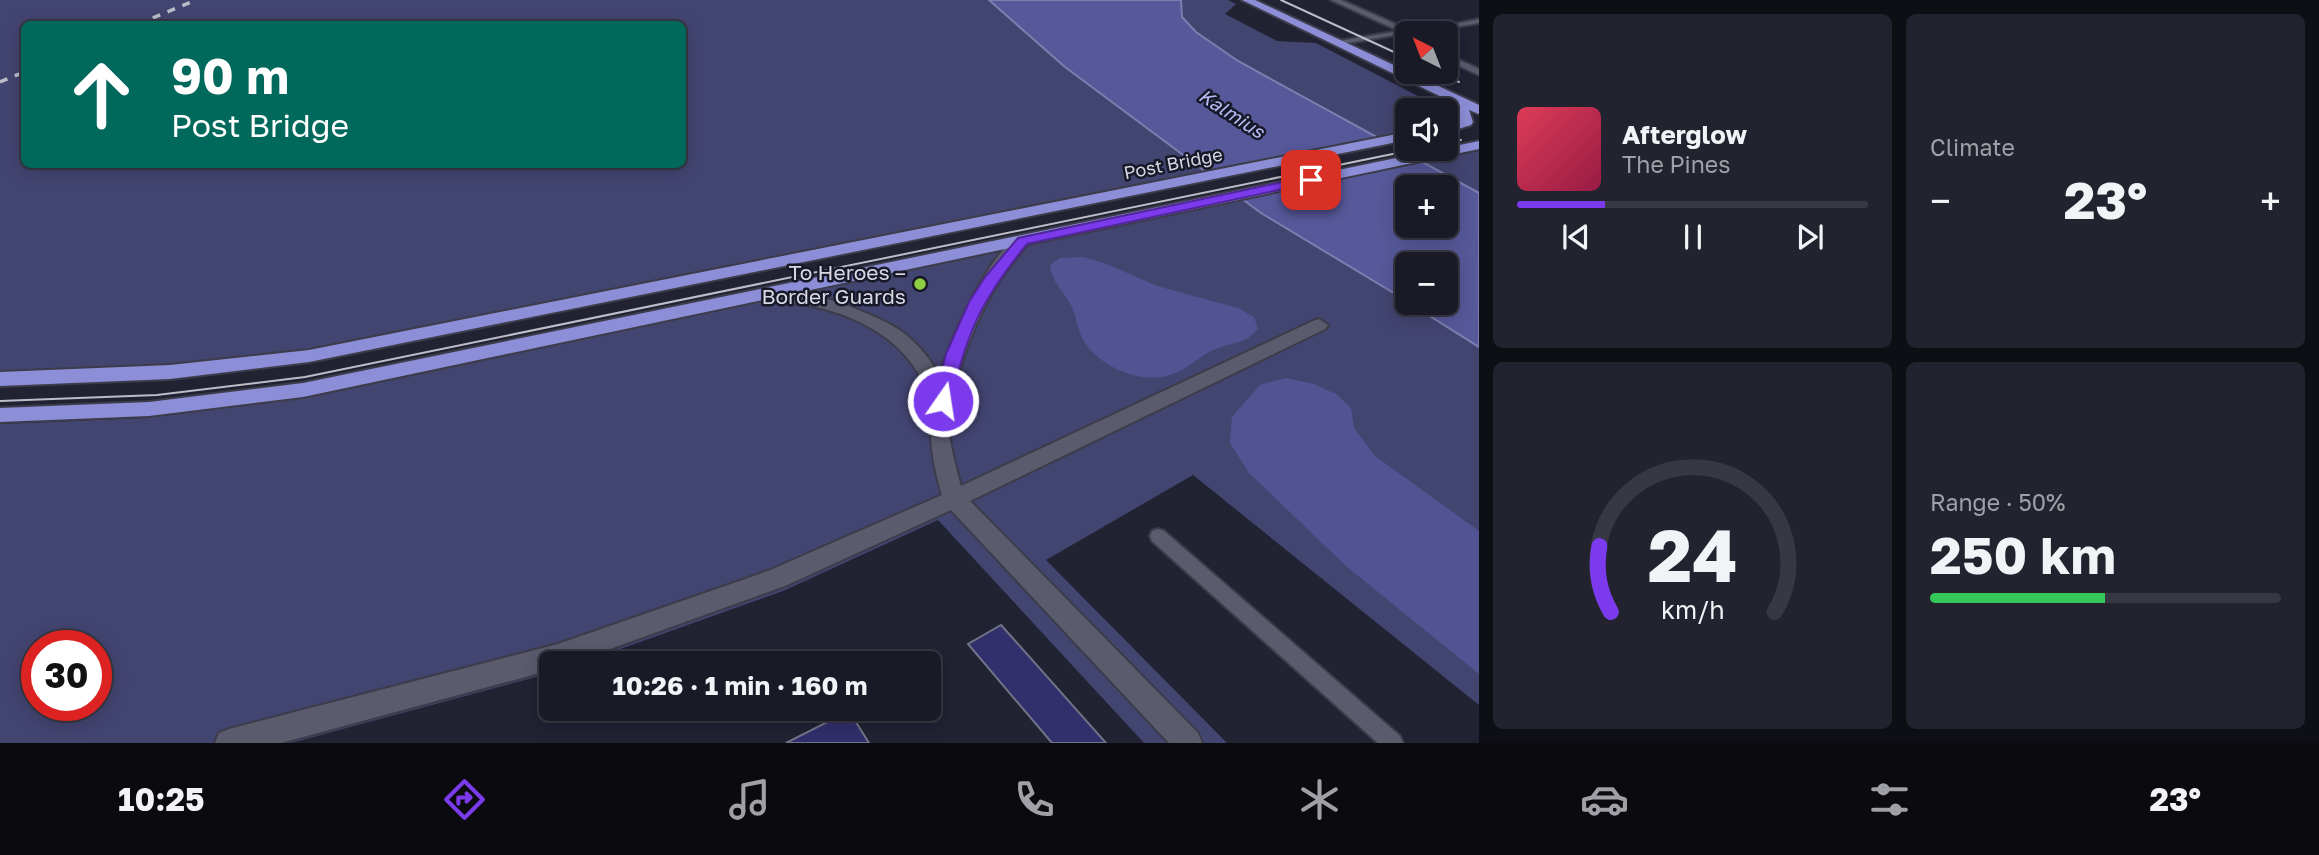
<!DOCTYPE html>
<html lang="en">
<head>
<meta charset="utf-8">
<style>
	body { margin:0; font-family:"Golos Text",sans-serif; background:#22232e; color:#f1f3f6; height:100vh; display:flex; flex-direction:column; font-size:26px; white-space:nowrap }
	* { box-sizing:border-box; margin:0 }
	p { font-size:23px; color:#9fa1a7 }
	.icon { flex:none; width:38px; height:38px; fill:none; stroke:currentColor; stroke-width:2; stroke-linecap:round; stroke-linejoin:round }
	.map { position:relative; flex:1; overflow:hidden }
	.side { display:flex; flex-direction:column; gap:14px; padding:14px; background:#0e0e15; width:840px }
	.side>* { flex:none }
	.banner { position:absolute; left:21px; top:21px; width:665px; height:147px; border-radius:10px; box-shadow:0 4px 18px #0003,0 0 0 2px #373843; background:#00695c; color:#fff; overflow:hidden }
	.needle { width:46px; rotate:318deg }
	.controls { position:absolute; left:1395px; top:21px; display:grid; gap:14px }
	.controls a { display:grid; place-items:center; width:63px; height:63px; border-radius:10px; background:#191a26; box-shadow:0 4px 18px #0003,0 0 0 2px #373843; font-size:35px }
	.speed { position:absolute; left:21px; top:630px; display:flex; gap:14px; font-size:35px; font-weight:700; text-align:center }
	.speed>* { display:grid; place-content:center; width:91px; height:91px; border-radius:50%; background:#191a26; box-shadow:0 4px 18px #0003,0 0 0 2px #373843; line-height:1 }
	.speed .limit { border:10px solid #d22; background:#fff; color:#111 }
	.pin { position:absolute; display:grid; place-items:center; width:60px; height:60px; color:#fff; margin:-30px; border-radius:14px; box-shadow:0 4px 10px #0006 }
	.me { position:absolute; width:77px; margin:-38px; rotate:13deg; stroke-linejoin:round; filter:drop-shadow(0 0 5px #0008) }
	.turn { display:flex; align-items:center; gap:24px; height:147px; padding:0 35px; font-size:32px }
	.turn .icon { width:91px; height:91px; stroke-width:2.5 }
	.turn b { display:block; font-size:49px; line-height:60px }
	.big { font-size:52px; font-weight:700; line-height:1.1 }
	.side .widget { flex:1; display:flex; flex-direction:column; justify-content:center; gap:10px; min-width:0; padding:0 24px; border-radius:10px; background:#22232e }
	.side .dial { align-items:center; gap:0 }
	.dial svg { height:182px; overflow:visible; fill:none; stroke:#373843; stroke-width:7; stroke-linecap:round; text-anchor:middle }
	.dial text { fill:#f1f3f6; stroke:none }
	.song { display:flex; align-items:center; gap:21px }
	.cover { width:84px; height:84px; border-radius:10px; background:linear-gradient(135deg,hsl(350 70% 55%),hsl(340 70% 35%)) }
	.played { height:7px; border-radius:4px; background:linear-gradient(90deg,#7c3aed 25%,#373843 25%) }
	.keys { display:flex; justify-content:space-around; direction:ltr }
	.heat { display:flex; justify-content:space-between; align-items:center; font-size:38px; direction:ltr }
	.charge { height:10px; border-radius:5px; background:linear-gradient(90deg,#34c759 50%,#373843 0) }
	.side .tiles { flex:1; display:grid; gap:14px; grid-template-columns:repeat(2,1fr) }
	.trip { position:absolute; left:539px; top:651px; width:402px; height:70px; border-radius:10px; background:#191a26; box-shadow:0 4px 18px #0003,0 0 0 2px #373843; font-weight:700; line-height:70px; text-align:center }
	.tab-bar { display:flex; height:112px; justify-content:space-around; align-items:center; background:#0a0a0f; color:#9fa1a7 }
	.tab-bar .icon { width:49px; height:49px }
	.tab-bar .active { color:#7c3aed }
	.tab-bar b { font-size:32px; color:#f1f3f6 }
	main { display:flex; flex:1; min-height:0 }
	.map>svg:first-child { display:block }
	.green { fill:#434571; fill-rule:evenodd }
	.forest { fill:#525393 }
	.water { fill:#575899; stroke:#7d7eaf; stroke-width:2; fill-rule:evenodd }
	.pier { fill:#212232 }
	.building { fill:#312f6c; stroke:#717387; stroke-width:2 }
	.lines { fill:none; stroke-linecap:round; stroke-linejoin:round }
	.service-casing { stroke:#3c3c4a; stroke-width:4 }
	.minor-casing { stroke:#3c3c4a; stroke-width:4 }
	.trunk-casing { stroke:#3c3c4a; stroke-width:4 }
	.service { fill:#5a5c6e; fill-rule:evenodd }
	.minor { fill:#5a5c6e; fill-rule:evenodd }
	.trunk { fill:#8c8ed8; fill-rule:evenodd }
	.tram { stroke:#bcbdc8; stroke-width:2 }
	.rail { stroke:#bcbdc8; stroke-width:3.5; stroke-dasharray:8 8; stroke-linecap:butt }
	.route { fill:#7c3aed; stroke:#51269a; stroke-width:2 }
	.poi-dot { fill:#8ece43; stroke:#181928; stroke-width:2.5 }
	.labels { text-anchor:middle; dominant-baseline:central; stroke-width:5; stroke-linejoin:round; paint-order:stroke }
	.far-street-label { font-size:18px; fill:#d7d8e3; stroke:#181928 }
	.far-water-label { font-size:19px; font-style:italic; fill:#b7bbf4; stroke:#181928 }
	.poi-label { font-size:21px; fill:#d7d8e3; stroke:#181928; text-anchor:end }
</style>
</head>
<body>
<main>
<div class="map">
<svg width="1479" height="743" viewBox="0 0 1479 743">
	<rect width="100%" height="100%" fill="#212232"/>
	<g class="green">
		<path d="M0,0H989L1065,67L1204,171L310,349L174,364L0,371ZM24,24H682V164H24Z"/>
		<polygon points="1181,0 1228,0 1236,4 1225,14 1277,41 1316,43 1437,106 1439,110 1407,110 1407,131 1377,137 1238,61 1196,32 1182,17"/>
		<polygon points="1479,151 1479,193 1423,162"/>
		<path d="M1243,200L1479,347V705L1193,475L1046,560L1227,743H1144L938,520L783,591L581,663H551V673L291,743H0V424L145,418L302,398ZM37,646H96V705H37Z"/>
	</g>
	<g class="forest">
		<path d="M1083,257L1107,264L1157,286L1238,308L1254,317L1258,329C1245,345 1229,342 1211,351C1197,358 1185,371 1170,375C1142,384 1106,369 1088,347C1079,336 1078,325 1074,312C1068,294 1052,285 1050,265L1060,258Z"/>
		<polygon points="1286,378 1314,384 1336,394 1351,408 1354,428 1375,456 1479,531 1479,674 1346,566 1249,473 1230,443 1232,417 1260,385"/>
	</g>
	<path class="water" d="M989,0H1181L1182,17L1196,32L1238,61L1479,193V347L1409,303H1446V264H1407V301L1261,213L1065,67ZM1407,187H1446V226H1407Z"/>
	<polygon class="pier" points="1382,136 1428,161 1238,201 1199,172"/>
	<g class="building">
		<polygon points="1001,625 1106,743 1052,743 968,644"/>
		<polygon points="849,711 869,743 786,743"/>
	</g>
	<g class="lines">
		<defs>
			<g id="service">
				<polygon points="1331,0 1341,0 1409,30 1428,27 1432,29 1336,45 1336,41 1339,41 1399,31"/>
				<polygon points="1479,19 1479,23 1445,29 1441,27"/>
				<polygon points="1446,54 1479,69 1479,75 1446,60"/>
				<polygon points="1158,529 1164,531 1400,736 1403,743 1378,743 1152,541 1150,536 1152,531"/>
			</g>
			<path id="minor" d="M1022,236L1030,241C1020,254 1009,266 1000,280C975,319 959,365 949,411C945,430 956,467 961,486L1313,321L1319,319L1328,325L1325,329L970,501L1198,733L1202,743H1169L951,510L785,586L571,663H551V670L281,743H215L219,733L229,729L558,644L768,571L942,495C936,476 932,456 931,436C930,424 931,410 928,398C915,347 865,318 816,307C803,303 767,303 759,294C777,274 881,316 901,331C917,343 931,359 939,376C948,346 991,244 1022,236Z"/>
			<g id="trunk">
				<polygon points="1242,0 1255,0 1479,105 1479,114 1469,110 1473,122 1471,125 1446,133 1446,125 1459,120 1454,103"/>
				<polygon points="1407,132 1407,140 309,362 170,379 0,386 0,372 170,365 309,350"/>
				<polygon points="1479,141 1479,149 303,397 149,416 0,422 0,408 149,402 303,383"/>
			</g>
		</defs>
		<use href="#service" class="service-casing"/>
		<use href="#minor" class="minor-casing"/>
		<use href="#trunk" class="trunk-casing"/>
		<use href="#service" class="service"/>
		<use href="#minor" class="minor"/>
		<use href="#trunk" class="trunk"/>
		<g class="tram">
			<polyline points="1281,0 1407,58"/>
			<polyline points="1436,72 1459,82"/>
			<polyline points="1446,143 1461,140"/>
			<polyline points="0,401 157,395 305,377 1417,149"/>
		</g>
		<g class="rail">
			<polyline points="138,24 196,0"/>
			<polyline points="0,82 24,72"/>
		</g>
	</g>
	<path class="route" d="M1311,176L1316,177V182L1027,244C982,299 967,331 951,401L949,405H937L934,401L946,354L969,302L985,277L1018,238Z"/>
	<circle class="poi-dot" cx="920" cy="284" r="7"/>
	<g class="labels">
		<g class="far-street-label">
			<text transform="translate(1173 163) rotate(-11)">Post Bridge</text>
		</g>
		<g class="far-water-label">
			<text transform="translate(1232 113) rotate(33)">Kalmius</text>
		</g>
		<g class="poi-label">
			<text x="906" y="272">To Heroes –<tspan x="906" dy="24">Border Guards</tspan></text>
		</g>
	</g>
</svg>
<div class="controls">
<a><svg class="needle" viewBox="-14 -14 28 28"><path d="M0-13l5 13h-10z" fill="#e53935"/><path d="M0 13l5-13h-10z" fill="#9fa1a7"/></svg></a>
<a><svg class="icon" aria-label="sound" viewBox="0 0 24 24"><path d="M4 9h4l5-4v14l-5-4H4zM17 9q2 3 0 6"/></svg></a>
<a>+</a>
<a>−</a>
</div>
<div class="speed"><div class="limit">30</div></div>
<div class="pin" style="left:1311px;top:180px;background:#d93025"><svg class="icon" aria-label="arrive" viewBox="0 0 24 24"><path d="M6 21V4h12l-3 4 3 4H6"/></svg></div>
<svg class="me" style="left:943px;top:401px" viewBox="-20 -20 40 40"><circle r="17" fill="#7c3aed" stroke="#fff" stroke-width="3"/><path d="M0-11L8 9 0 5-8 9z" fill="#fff"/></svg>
<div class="trip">10:26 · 1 min · 160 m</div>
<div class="banner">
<div class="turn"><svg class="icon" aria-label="ahead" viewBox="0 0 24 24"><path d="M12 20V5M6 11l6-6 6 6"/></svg><div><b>90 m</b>Post Bridge</div></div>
</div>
</div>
<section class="side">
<div class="tiles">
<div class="widget">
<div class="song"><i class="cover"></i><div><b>Afterglow</b><p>The Pines</p></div></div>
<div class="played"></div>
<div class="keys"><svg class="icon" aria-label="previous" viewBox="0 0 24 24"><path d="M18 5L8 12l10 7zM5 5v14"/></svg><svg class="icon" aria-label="pause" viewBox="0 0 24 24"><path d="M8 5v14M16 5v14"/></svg><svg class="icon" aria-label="next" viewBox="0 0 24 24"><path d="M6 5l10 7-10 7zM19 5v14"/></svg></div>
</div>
<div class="widget"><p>Climate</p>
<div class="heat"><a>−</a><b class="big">23°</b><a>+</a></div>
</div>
<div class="widget dial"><svg viewBox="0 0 100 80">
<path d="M14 69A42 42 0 1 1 86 69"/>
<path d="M14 69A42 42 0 0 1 9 40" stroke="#7c3aed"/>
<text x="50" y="56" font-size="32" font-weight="700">24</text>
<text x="50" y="72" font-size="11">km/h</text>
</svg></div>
<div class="widget"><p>Range · 50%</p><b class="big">250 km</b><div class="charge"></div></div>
</div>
</section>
</main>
<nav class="tab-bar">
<b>10:25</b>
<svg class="icon active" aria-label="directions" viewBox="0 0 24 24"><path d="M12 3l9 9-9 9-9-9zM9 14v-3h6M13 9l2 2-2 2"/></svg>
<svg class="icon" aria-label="music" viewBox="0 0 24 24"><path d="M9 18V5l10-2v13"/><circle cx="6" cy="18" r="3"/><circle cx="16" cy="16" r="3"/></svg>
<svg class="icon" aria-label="phone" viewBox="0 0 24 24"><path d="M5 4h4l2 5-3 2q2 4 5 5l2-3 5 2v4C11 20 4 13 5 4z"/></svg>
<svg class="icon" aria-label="climate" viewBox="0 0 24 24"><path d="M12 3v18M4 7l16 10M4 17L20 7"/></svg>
<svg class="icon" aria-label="car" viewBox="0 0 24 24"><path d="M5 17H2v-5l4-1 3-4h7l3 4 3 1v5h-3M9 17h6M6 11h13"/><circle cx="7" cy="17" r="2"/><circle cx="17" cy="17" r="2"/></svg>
<svg class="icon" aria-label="filters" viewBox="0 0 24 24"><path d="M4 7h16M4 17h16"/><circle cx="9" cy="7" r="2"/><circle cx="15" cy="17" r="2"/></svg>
<b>23°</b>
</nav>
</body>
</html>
